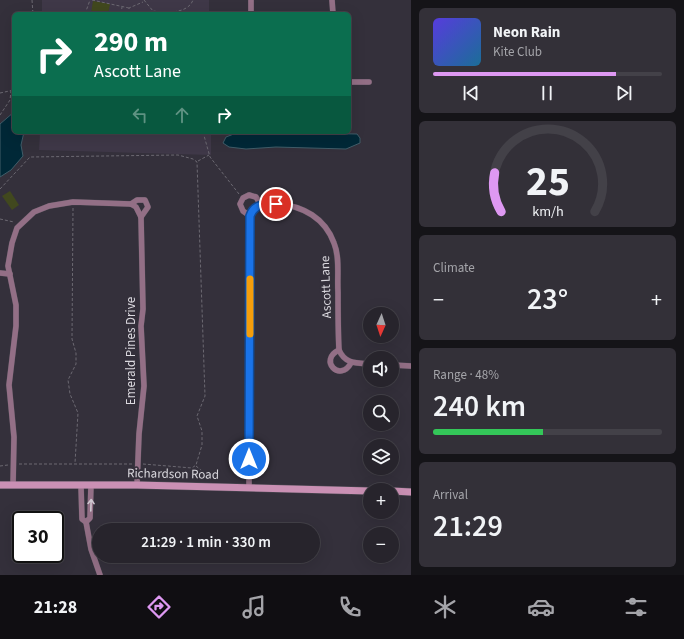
<!DOCTYPE html>
<html lang="en">
<head>
<meta charset="utf-8">
<style>
	body { margin:0; font-family:"Source Sans 3",sans-serif; background:#333038; color:#f1f3f6; height:100vh; display:flex; flex-direction:column; font-size:15px; white-space:nowrap }
	* { box-sizing:border-box; margin:0 }
	p { font-size:13px; color:#a4a4a9 }
	.icon { flex:none; width:22px; height:22px; fill:none; stroke:currentColor; stroke-width:2; stroke-linecap:round; stroke-linejoin:round }
	.map { position:relative; flex:1; overflow:hidden }
	.details { display:flex; flex-direction:column; gap:8px; padding:8px; background:#151418; width:273px }
	.details>* { flex:none }
	.hud { position:absolute; left:12px; top:12px; width:339px; height:122px; border-radius:6px; box-shadow:0 4px 16px #0002,0 0 0 1px #434148; background:#0b6e4f; color:#fff; overflow:hidden }
	.needle { width:26px; rotate:183deg }
	.buttons { position:absolute; left:363px; top:307px; display:grid; gap:8px }
	.buttons a { display:grid; place-items:center; width:36px; height:36px; border-radius:50%; background:#27242c; box-shadow:0 4px 16px #0002,0 0 0 1px #434148; font-size:20px }
	.speed { position:absolute; left:12px; top:511px; display:flex; gap:8px; font-size:20px; font-weight:700; text-align:center }
	.speed>* { display:grid; place-content:center; width:52px; height:52px; border-radius:50%; background:#27242c; box-shadow:0 4px 16px #0002,0 0 0 1px #434148; line-height:1 }
	.speed .limit { border:2px solid #111; border-radius:6px; background:#fff; color:#111 }
	.pin { position:absolute; display:grid; place-items:center; width:34px; height:34px; color:#fff; margin:-17px; border:2px solid #fff; border-radius:50%; box-shadow:0 1px 4px #0007 }
	.me { position:absolute; width:44px; margin:-22px; rotate:0deg; stroke-linejoin:round; filter:drop-shadow(0 0 3px #0008) }
	.turn { display:flex; align-items:center; gap:14px; height:84px; padding:0 16px; font-size:18px }
	.turn .icon { width:52px; height:52px; stroke-width:2.5 }
	.turn b { display:block; font-size:28px; line-height:34px }
	.lanes { display:flex; align-items:center; height:38px; padding:0 16px; background:#0003; justify-content:center; gap:20px; direction:ltr }
	.lanes .off { opacity:.35 }
	.big { font-size:30px; font-weight:600; line-height:1.1 }
	.details .card { flex:1; display:flex; flex-direction:column; justify-content:center; gap:6px; min-width:0; padding:0 14px; border-radius:6px; background:#333038 }
	.details .dial { align-items:center; gap:0 }
	.dial svg { height:104px; overflow:visible; fill:none; stroke:#434148; stroke-width:7; stroke-linecap:round; text-anchor:middle }
	.dial text { fill:#f1f3f6; stroke:none }
	.song { display:flex; align-items:center; gap:12px }
	.cover { width:48px; height:48px; border-radius:6px; background:linear-gradient(135deg,hsl(250 70% 55%),hsl(200 70% 35%)) }
	.played { height:4px; border-radius:2px; background:linear-gradient(90deg,#de98f2 80%,#434148 80%) }
	.keys { display:flex; justify-content:space-around; direction:ltr }
	.heat { display:flex; justify-content:space-between; align-items:center; font-size:22px; direction:ltr }
	.charge { height:6px; border-radius:3px; background:linear-gradient(90deg,#34c759 48%,#434148 0) }
	.trip { position:absolute; left:92px; top:523px; width:228px; height:40px; border-radius:20px; background:#27242c; box-shadow:0 4px 16px #0002,0 0 0 1px #434148; font-weight:600; line-height:40px; text-align:center }
	.tabs { display:flex; height:64px; justify-content:space-around; align-items:center; background:#100e12; color:#a4a4a9 }
	.tabs .icon { width:28px; height:28px }
	.tabs .active { color:#de98f2 }
	.tabs b { font-size:18px; color:#f1f3f6 }
	main { display:flex; flex:1; min-height:0 }
	.map>svg:first-child { display:block }
	.built { fill:#3f3848 }
	.green { fill:#41481e }
	.water { fill:#002837; stroke:#415d69 }
	.lines { fill:none; stroke-linecap:round; stroke-linejoin:round }
	.street-casing { stroke:#524e58; stroke-width:6 }
	.secondary-casing { stroke:#524e58; stroke-width:8 }
	.path { stroke:#6c6972; stroke-width:1; stroke-dasharray:3 2; stroke-linecap:butt }
	.street { stroke:#936f86; stroke-width:5.5 }
	.secondary { stroke:#ca90b4; stroke-width:7 }
	.oneway { stroke:#cfc8d1 }
	.route-casing { stroke:#114b97; stroke-width:10 }
	.route { stroke:#1a73e8; stroke-width:7 }
	.slow { stroke:#f59e0b; stroke-width:7 }
	.labels { text-anchor:middle; dominant-baseline:central; stroke-width:4; stroke-linejoin:round; paint-order:stroke }
	.street-label { font-size:13px; fill:#dad8de; stroke:#34303b }
</style>
</head>
<body>
<main>
<div class="map">
<svg width="411" height="575" viewBox="0 0 411 575">
	<rect width="100%" height="100%" fill="#34303b"/>
	<g class="built">
		<rect x="42" y="0" width="167" height="14"/>
		<polygon points="40,132 211,132 211,155 39,150"/>
	</g>
	<g class="green">
		<polygon points="93,1 110,4 108,14 91,13"/>
		<polygon points="10,191 19,205 12,210 2,196"/>
	</g>
	<g class="water">
		<polygon points="14,112 14,132 24,132 21,145 23,156 11,170 0,177 0,124"/>
		<polygon points="239,132 357,134 360,138 360,143 346,149 276,147 246,149 229,147 223,143 226,137"/>
	</g>
	<g class="lines">
		<defs>
			<g id="street">
				<polyline points="332,0 333,14"/>
				<polyline points="251,14 251,0"/>
				<polyline points="349,82 369,82"/>
				<polyline points="131,204 137,200 145,200 148,207 141,217"/>
				<polyline points="250,216 243,211 240,204 243,198 249,195 256,197 261,205"/>
				<polyline points="0,273 10,274"/>
				<path d="M339,350C318,360 340,383 351,363"/>
				<polyline points="392,365 411,366"/>
				<polyline points="13,485 14,437 9,385 16,326 16,305 8,266 12,243 17,228 34,212 49,206 73,202 131,204 136,207 141,217 143,309 141,326 144,386 139,434 137,485"/>
				<polyline points="81,486 82,519 86,522 91,549 100,575"/>
				<path d="M249,488L250,216C254,204 266,203 278,204C303,206 325,218 334,243C340,258 337,276 338,292C338,311 338,330 339,350C345,364 356,363 370,364"/>
				<polyline points="86,522 90,518 91,485"/>
			</g>
			<g id="secondary">
				<polyline points="0,485 137,485 370,491"/>
				<polyline points="392,491 411,492"/>
			</g>
		</defs>
		<use href="#street" class="street-casing"/>
		<use href="#secondary" class="secondary-casing"/>
		<g class="path">
			<polyline points="32,0 33,14"/>
			<polyline points="92,0 129,8"/>
			<path d="M144,0L153,11C165,13 188,14 193,0"/>
			<polyline points="85,14 90,0"/>
			<polyline points="121,14 122,7"/>
			<polyline points="129,14 129,8 143,2"/>
			<polyline points="0,93 14,90"/>
			<polyline points="0,115 10,100 11,91"/>
			<polyline points="203,132 210,157 239,194"/>
			<polyline points="198,161 209,155"/>
			<polyline points="0,189 30,157 178,155 193,159 197,162 205,396 197,416 202,431 202,445 196,465 192,468 143,464"/>
			<polyline points="73,208 72,339 76,353 76,364 68,380 70,394 78,413 75,463"/>
			<polyline points="0,219 14,222"/>
			<polyline points="19,464 132,464"/>
			<polyline points="0,466 8,465"/>
			<polyline points="196,466 208,476"/>
		</g>
		<use href="#street" class="street"/>
		<use href="#secondary" class="secondary"/>
	</g>
	<defs><path id="oneway-shaft" d="M-6 0H5M1.5-3L5.5 0L1.5 3" fill="none" stroke-width="1.6" stroke-linecap="round" stroke-linejoin="round"/></defs>
	<use class="oneway" href="#oneway-shaft" transform="translate(91 505) rotate(-88)"/>
	<g class="lines">
		<defs>
			<path id="route" d="M249,459L250,216C254,204 265,204 276,204"/>
		</defs>
		<use href="#route" class="route-casing"/>
		<use href="#route" class="route"/>
		<polyline class="slow" points="250,334 250,279"/>
	</g>
	<g class="labels">
		<g class="street-label">
			<text transform="translate(326 287) rotate(-92)">Ascott Lane</text>
			<text transform="translate(131 351) rotate(-90)">Emerald Pines Drive</text>
			<text transform="translate(173 474) rotate(1)">Richardson Road</text>
		</g>
	</g>
</svg>
<div class="buttons">
<a><svg class="needle" viewBox="-14 -14 28 28"><path d="M0-13l5 13h-10z" fill="#e53935"/><path d="M0 13l5-13h-10z" fill="#a4a4a9"/></svg></a>
<a><svg class="icon" aria-label="sound" viewBox="0 0 24 24"><path d="M4 9h4l5-4v14l-5-4H4zM17 9q2 3 0 6"/></svg></a>
<a><svg class="icon" aria-label="search" viewBox="0 0 24 24"><circle cx="10" cy="10" r="6"/><path d="M15 15l6 6"/></svg></a>
<a><svg class="icon" aria-label="layers" viewBox="0 0 24 24"><path d="M12 4l9 5-9 5-9-5zM3 14l9 5 9-5"/></svg></a>
<a>+</a>
<a>−</a>
</div>
<div class="speed"><div class="limit">30</div></div>
<div class="pin" style="left:276px;top:204px;background:#d93025"><svg class="icon" aria-label="arrive" viewBox="0 0 24 24"><path d="M6 21V4h12l-3 4 3 4H6"/></svg></div>
<svg class="me" style="left:249px;top:459px" viewBox="-20 -20 40 40"><circle r="17" fill="#1a73e8" stroke="#fff" stroke-width="3"/><path d="M0-11L8 9 0 5-8 9z" fill="#fff"/></svg>
<div class="trip">21:29 · 1 min · 330 m</div>
<div class="hud">
<div class="turn"><svg class="icon" aria-label="right" viewBox="0 0 24 24"><path d="M7 20v-9h11M14 6l5 5-5 5"/></svg><div><b>290 m</b>Ascott Lane</div></div>
<div class="lanes"><svg class="icon off" aria-label="left" viewBox="0 0 24 24"><path d="M17 20v-9H6M10 6l-5 5 5 5"/></svg><svg class="icon off" aria-label="ahead" viewBox="0 0 24 24"><path d="M12 20V5M6 11l6-6 6 6"/></svg><svg class="icon" aria-label="right" viewBox="0 0 24 24"><path d="M7 20v-9h11M14 6l5 5-5 5"/></svg></div>
</div>
</div>
<section class="details">
<div class="card">
<div class="song"><i class="cover"></i><div><b>Neon Rain</b><p>Kite Club</p></div></div>
<div class="played"></div>
<div class="keys"><svg class="icon" aria-label="previous" viewBox="0 0 24 24"><path d="M18 5L8 12l10 7zM5 5v14"/></svg><svg class="icon" aria-label="pause" viewBox="0 0 24 24"><path d="M8 5v14M16 5v14"/></svg><svg class="icon" aria-label="next" viewBox="0 0 24 24"><path d="M6 5l10 7-10 7zM19 5v14"/></svg></div>
</div>
<div class="card dial"><svg viewBox="0 0 100 80">
<path d="M14 69A42 42 0 1 1 86 69"/>
<path d="M14 69A42 42 0 0 1 9 39" stroke="#de98f2"/>
<text x="50" y="56" font-size="32" font-weight="700">25</text>
<text x="50" y="72" font-size="11">km/h</text>
</svg></div>
<div class="card"><p>Climate</p>
<div class="heat"><a>−</a><b class="big">23°</b><a>+</a></div>
</div>
<div class="card"><p>Range · 48%</p><b class="big">240 km</b><div class="charge"></div></div>
<div class="card"><p>Arrival</p><b class="big">21:29</b></div>
</section>
</main>
<nav class="tabs">
<b>21:28</b>
<svg class="icon active" aria-label="directions" viewBox="0 0 24 24"><path d="M12 3l9 9-9 9-9-9zM9 14v-3h6M13 9l2 2-2 2"/></svg>
<svg class="icon" aria-label="music" viewBox="0 0 24 24"><path d="M9 18V5l10-2v13"/><circle cx="6" cy="18" r="3"/><circle cx="16" cy="16" r="3"/></svg>
<svg class="icon" aria-label="phone" viewBox="0 0 24 24"><path d="M5 4h4l2 5-3 2q2 4 5 5l2-3 5 2v4C11 20 4 13 5 4z"/></svg>
<svg class="icon" aria-label="climate" viewBox="0 0 24 24"><path d="M12 3v18M4 7l16 10M4 17L20 7"/></svg>
<svg class="icon" aria-label="car" viewBox="0 0 24 24"><path d="M5 17H2v-5l4-1 3-4h7l3 4 3 1v5h-3M9 17h6M6 11h13"/><circle cx="7" cy="17" r="2"/><circle cx="17" cy="17" r="2"/></svg>
<svg class="icon" aria-label="filters" viewBox="0 0 24 24"><path d="M4 7h16M4 17h16"/><circle cx="9" cy="7" r="2"/><circle cx="15" cy="17" r="2"/></svg>
</nav>
</body>
</html>
